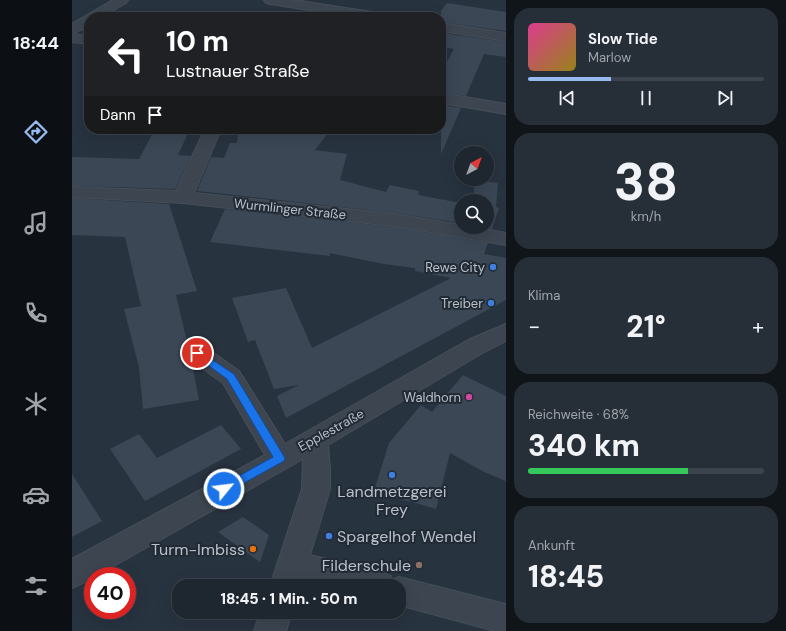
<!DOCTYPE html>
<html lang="de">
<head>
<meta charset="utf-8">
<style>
	body { margin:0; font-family:"DM Sans",sans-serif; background:#262e38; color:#f1f3f6; height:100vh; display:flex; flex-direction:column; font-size:15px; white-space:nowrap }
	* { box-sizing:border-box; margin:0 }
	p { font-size:13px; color:#a1a5ab }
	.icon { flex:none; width:22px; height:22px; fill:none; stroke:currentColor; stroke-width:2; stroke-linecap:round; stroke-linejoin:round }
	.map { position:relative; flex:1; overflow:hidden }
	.panel { display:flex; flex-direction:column; gap:8px; padding:8px; background:#10151a; width:280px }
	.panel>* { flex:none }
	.top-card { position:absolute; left:12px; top:12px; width:362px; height:122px; border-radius:16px; box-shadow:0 4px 16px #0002,0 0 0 1px #3c434c; background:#202124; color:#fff; overflow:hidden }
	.needle { width:26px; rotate:41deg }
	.buttons { position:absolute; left:382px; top:146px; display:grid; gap:8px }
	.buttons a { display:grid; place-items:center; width:40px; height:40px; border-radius:50%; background:#1e2630; box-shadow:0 4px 16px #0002,0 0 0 1px #3c434c; font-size:20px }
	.speed { position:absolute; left:12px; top:567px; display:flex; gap:8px; font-size:20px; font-weight:700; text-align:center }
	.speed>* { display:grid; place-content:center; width:52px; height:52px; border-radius:50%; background:#1e2630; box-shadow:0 4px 16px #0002,0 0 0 1px #3c434c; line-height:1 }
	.speed .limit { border:6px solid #d22; background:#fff; color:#111 }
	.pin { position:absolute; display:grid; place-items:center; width:34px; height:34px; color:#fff; margin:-17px; border:2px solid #fff; border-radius:50%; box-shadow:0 1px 4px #0007 }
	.me { position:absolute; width:44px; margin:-22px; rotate:61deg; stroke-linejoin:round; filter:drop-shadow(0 0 3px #0008) }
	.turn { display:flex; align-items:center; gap:14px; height:84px; padding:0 16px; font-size:18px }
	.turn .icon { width:52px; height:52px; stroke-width:2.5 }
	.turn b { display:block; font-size:28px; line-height:34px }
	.then { display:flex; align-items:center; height:38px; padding:0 16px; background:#0003; gap:8px; font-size:15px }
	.big { font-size:30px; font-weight:800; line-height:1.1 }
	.panel .card { flex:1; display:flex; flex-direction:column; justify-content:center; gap:6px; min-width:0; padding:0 14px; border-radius:16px; background:#262e38 }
	.panel .dial { align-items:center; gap:0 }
	.dial b { font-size:52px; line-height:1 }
	.song { display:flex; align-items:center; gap:12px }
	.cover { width:48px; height:48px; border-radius:6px; background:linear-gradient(135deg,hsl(330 70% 55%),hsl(50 70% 35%)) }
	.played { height:4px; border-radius:2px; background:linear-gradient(90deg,#97bbf1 35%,#3c434c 35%) }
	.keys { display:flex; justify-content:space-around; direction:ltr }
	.heat { display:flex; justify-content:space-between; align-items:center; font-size:22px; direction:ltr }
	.charge { height:6px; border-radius:3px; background:linear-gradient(90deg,#34c759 68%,#3c434c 0) }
	.trip { position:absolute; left:100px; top:579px; width:234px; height:40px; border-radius:16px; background:#1e2630; box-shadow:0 4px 16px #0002,0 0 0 1px #3c434c; font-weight:800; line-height:40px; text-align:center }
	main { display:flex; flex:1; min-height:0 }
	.menu { display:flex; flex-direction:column; width:72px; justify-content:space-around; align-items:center; background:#0c0f13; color:#a1a5ab }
	.menu .icon { width:28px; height:28px }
	.menu .selected { color:#97bbf1 }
	.menu b { font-size:18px; color:#f1f3f6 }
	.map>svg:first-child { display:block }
	.building { fill:#3b4755 }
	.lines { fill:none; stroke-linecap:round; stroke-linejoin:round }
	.minor-casing { stroke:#464e59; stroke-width:2 }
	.minor { fill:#3c4550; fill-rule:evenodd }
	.route { fill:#1a73e8; stroke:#114b97 }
	.shop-dot { fill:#3f7fe0; stroke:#212a35; stroke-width:1.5 }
	.hotel-dot { fill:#d1479c; stroke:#212a35; stroke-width:1.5 }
	.food-dot { fill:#e8710a; stroke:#212a35; stroke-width:1.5 }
	.education-dot { fill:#8d6e63; stroke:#212a35; stroke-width:1.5 }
	.labels { text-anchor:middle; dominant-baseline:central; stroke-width:4; stroke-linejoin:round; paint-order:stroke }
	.street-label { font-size:13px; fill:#b9c0ca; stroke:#212a35 }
	.poi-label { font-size:13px; fill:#b9c0ca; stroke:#212a35; text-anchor:end }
	.near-poi-label { font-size:16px; fill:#b9c0ca; stroke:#212a35; text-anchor:end }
</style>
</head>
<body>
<main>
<nav class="menu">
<b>18:44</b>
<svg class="icon selected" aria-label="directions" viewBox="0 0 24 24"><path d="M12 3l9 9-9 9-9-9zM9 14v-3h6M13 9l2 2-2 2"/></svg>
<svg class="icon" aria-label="music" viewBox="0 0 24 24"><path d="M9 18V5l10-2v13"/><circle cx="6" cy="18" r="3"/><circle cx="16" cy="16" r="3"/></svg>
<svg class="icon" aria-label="phone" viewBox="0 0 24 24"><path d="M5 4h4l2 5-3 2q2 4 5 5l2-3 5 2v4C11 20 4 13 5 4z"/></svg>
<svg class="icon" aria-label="climate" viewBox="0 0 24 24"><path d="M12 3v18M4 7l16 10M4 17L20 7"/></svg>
<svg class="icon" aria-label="car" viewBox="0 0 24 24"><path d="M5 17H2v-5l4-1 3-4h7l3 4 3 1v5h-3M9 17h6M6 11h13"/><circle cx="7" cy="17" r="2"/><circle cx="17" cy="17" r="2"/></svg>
<svg class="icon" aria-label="filters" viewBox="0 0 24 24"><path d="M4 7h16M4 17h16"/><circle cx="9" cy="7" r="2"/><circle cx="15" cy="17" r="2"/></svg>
</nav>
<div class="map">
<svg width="434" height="631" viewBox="0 0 434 631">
	<rect width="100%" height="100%" fill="#283340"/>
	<g class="building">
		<polygon points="375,3 434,12 434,31 369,22 369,11"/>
		<polygon points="369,33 434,42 434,57 412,54 394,96 369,92 369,73 382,49 369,46"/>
		<polygon points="369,105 389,108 369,154"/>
		<polygon points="83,129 118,129 106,155 119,156 103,189 0,186 0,157 67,159"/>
		<polygon points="167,129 259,129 243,150 275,154 268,180 314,192 318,185 347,191 346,195 389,203 389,223 322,213 125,191 139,157 152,158 158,143 165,143"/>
		<polygon points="403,180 426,183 424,207 427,208 420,229 411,227 415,227 415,201 401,201"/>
		<polygon points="0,198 97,204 125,291 104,295 116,346 112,354 120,363 127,400 71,409 67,367 52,309 69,306 53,237 0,235"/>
		<polygon points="153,209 322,227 416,243 412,254 434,258 434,300 214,418 205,396 227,385 202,389 183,340 176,342 160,298 214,288 240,348 379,278 343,271 343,268 312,264 258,253 258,256 138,242"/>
		<polygon points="391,375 434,396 434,481 412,472 378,453 364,509 302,491 317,443 349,405 360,412"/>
		<polygon points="149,425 169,449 73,501 38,449 67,434 85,458"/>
		<polygon points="0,474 30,521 0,537"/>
		<polygon points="171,517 197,535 188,562 146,532"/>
	</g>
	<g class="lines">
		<defs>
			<g id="minor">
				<polygon points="41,0 56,0 54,3 30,17 17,17 17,26 0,34 17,36 17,44 0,42 0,24"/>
				<polygon points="192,0 222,0 306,13 311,14 312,17 282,17 198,4 194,3"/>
				<polygon points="369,23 434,33 434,41 369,31"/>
				<polygon points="369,93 434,104 434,114 369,103"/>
				<polygon points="133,129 149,129 122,193 322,214 389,225 389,227 403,227 434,233 434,245 322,226 111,203 0,197 0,187 104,191"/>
				<polygon points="434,324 434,341 412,352 256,445 258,468 258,489 238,555 308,572 319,576 320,580 327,577 434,604 434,631 423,631 327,605 327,586 255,586 230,580 228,586 198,586 230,489 231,459 24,576 21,576 21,578 0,588 0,559 193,455 151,383 117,359 113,353 117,347 125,345 133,347 167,371 213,444 396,340"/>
				<polygon points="188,612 220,612 214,631 182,631"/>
			</g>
		</defs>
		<use href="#minor" class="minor-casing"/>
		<use href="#minor" class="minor"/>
	</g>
	<polygon class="route" points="125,350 162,374 213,458 212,461 152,494 149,492 147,489 149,486 201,457 155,379 122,355 120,353 122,351"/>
	<g class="shop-dot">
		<circle cx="421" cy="267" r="4"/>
		<circle cx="419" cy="303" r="4"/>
		<circle cx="320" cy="475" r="4"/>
		<circle cx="257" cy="536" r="4"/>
	</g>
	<circle class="hotel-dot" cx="397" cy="397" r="4"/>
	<circle class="food-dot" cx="181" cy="549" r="4"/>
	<circle class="education-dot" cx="347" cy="565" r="4"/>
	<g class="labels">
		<g class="street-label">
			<text transform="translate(218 209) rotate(6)">Wurmlinger Straße</text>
			<text transform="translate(259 430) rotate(-29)">Epplestraße</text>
		</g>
		<g class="poi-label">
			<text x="413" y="267">Rewe City</text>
			<text x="411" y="303">Treiber</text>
			<text x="389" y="397">Waldhorn</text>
		</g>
		<g class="near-poi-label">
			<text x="320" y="491" text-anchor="middle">Landmetzgerei<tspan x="320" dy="18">Frey</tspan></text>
			<text x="265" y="536" text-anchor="start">Spargelhof Wendel</text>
			<text x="173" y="549">Turm-Imbiss</text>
			<text x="339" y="565">Filderschule</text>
		</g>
	</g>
</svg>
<div class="buttons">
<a><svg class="needle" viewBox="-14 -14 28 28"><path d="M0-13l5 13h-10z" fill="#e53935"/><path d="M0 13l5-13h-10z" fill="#a1a5ab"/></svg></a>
<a><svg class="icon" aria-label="search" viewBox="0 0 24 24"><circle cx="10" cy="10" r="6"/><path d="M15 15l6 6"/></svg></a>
</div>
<div class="speed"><div class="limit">40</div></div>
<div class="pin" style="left:125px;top:353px;background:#d93025"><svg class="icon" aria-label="arrive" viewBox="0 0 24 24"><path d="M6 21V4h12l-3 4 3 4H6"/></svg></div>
<svg class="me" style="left:152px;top:489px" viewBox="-20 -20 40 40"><circle r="17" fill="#1a73e8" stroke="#fff" stroke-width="3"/><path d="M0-11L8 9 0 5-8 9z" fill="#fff"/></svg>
<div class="trip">18:45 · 1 Min. · 50 m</div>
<div class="top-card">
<div class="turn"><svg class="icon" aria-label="left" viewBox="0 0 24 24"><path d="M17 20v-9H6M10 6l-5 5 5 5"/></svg><div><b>10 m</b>Lustnauer Straße</div></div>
<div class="then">Dann<svg class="icon" aria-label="arrive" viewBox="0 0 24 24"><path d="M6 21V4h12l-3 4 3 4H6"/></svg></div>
</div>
</div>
<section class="panel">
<div class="card">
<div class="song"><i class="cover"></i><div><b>Slow Tide</b><p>Marlow</p></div></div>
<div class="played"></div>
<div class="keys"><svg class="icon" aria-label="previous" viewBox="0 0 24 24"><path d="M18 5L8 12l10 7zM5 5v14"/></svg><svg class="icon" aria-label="pause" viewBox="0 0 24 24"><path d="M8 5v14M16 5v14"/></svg><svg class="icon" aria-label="next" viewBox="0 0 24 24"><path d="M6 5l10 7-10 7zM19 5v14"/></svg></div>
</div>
<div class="card dial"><b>38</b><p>km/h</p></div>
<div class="card"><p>Klima</p>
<div class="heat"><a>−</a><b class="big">21°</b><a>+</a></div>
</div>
<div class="card"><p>Reichweite · 68%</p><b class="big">340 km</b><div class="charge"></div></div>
<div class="card"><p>Ankunft</p><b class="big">18:45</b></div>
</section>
</main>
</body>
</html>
